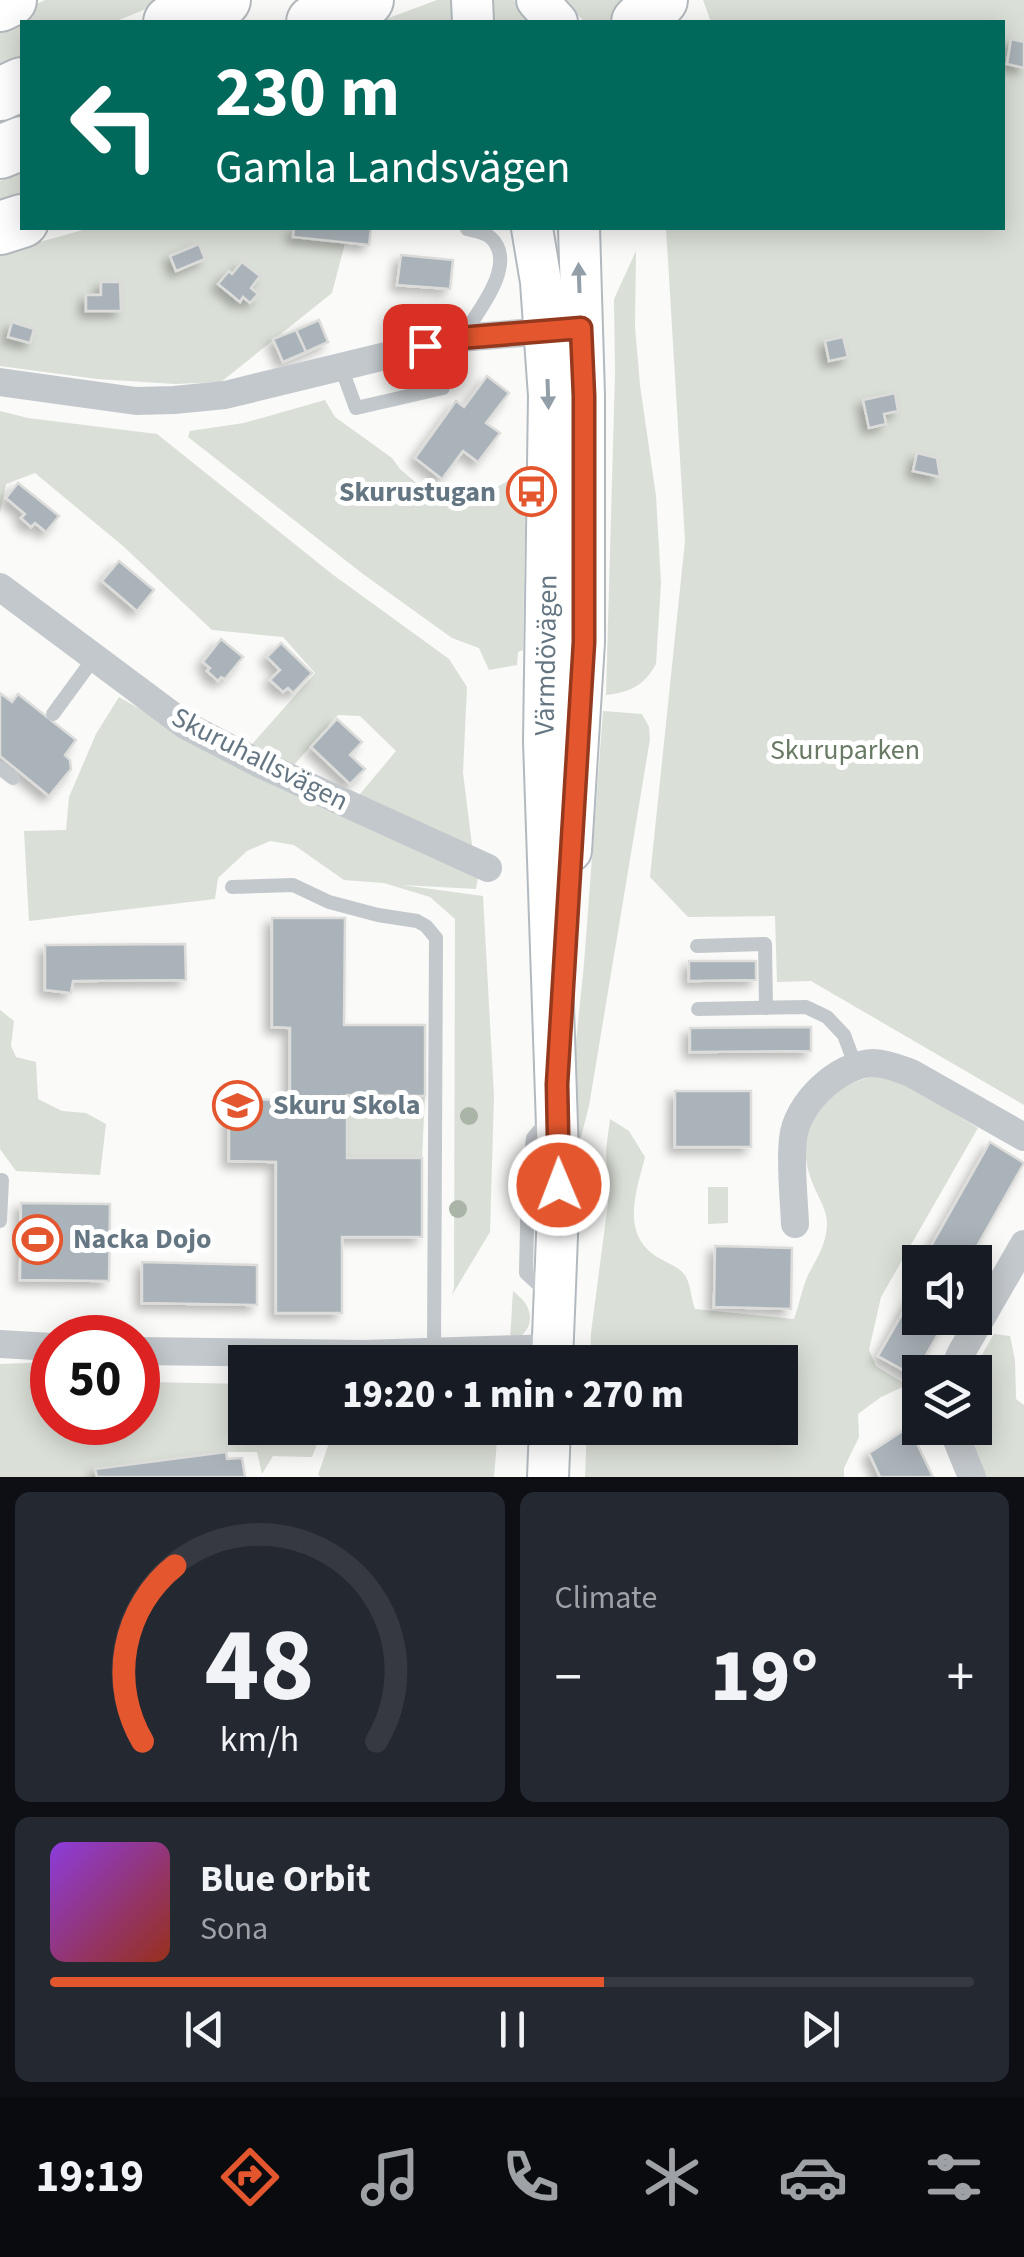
<!DOCTYPE html>
<html lang="en">
<head>
<meta charset="utf-8">
<style>
	body { margin:0; font-family:"Source Sans 3",sans-serif; background:#242831; color:#f1f3f6; height:100vh; display:flex; flex-direction:column; font-size:38px; white-space:nowrap }
	* { box-sizing:border-box; margin:0 }
	p { font-size:32px; color:#9ea1a6 }
	.icon { flex:none; width:55px; height:55px; fill:none; stroke:currentColor; stroke-width:2; stroke-linecap:round; stroke-linejoin:round }
	.map { position:relative; height:1477px; overflow:hidden }
	.details { display:flex; flex-direction:column; gap:15px; padding:15px; background:#0d0f14; flex:1 }
	.details>* { flex:none }
	.guide { position:absolute; left:20px; top:20px; width:985px; height:210px; border-radius:0px; box-shadow:0 5px 25px #0003; background:#00695c; color:#fff; overflow:hidden }
	.buttons { position:absolute; left:902px; top:1245px; display:grid; gap:20px }
	.buttons a { display:grid; place-items:center; width:90px; height:90px; border-radius:0px; background:#171b24; box-shadow:0 5px 25px #0003; font-size:50px }
	.speed { position:absolute; left:30px; top:1315px; display:flex; gap:20px; font-size:50px; font-weight:700; text-align:center }
	.speed>* { display:grid; place-content:center; width:130px; height:130px; border-radius:50%; background:#171b24; box-shadow:0 5px 25px #0003; line-height:1 }
	.speed .limit { border:15px solid #d22; background:#fff; color:#111 }
	.pin { position:absolute; display:grid; place-items:center; width:85px; height:85px; color:#fff; margin:-42px; border-radius:20px; box-shadow:0 5px 15px #0006 }
	.me { position:absolute; width:110px; margin:-55px; rotate:359deg; stroke-linejoin:round; filter:drop-shadow(0 0 8px #0008) }
	.turn { display:flex; align-items:center; gap:35px; height:210px; padding:0 30px; font-size:45px }
	.turn .icon { width:130px; height:130px; stroke-width:2.5 }
	.turn b { display:block; font-size:70px; line-height:85px }
	.big { font-size:75px; font-weight:800; line-height:1.1 }
	.details .tile { flex:1; display:flex; flex-direction:column; justify-content:center; gap:15px; min-width:0; padding:0 35px; border-radius:15px; background:#242831 }
	.details .dial { align-items:center; gap:0 }
	.dial svg { height:260px; overflow:visible; fill:none; stroke:#363941; stroke-width:7; stroke-linecap:round; text-anchor:middle }
	.dial text { fill:#f1f3f6; stroke:none }
	.song { display:flex; align-items:center; gap:30px }
	.cover { width:120px; height:120px; border-radius:15px; background:linear-gradient(135deg,hsl(270 70% 55%),hsl(10 70% 35%)) }
	.played { height:10px; border-radius:5px; background:linear-gradient(90deg,#e4572e 60%,#363941 60%) }
	.keys { display:flex; justify-content:space-around; direction:ltr }
	.heat { display:flex; justify-content:space-between; align-items:center; font-size:55px; direction:ltr }
	.details .tiles { flex:1; display:grid; gap:15px; grid-template-columns:1fr 1fr }
	.tile:last-child { grid-column:span 2 }
	.trip { position:absolute; left:228px; top:1345px; width:570px; height:100px; border-radius:0px; background:#171b24; box-shadow:0 5px 25px #0003; font-weight:800; line-height:100px; text-align:center }
	.tabs { display:flex; height:160px; justify-content:space-around; align-items:center; background:#090b0e; color:#9ea1a6 }
	.tabs .icon { width:70px; height:70px }
	.tabs .current { color:#e4572e }
	.tabs b { font-size:45px; color:#f1f3f6 }
	.map>svg:first-child { display:block }
	.green { fill:#dadfd7 }
	.building { fill:#aab3b9; stroke:#dcdcda; stroke-width:2.5; filter:url(#shadow) }
	.lines { fill:none; stroke-linecap:round; stroke-linejoin:round }
	.secondary-casing { stroke:#b3babf; stroke-width:44 }
	.motorway-casing { stroke:#b4b9bd; stroke-width:56 }
	.service { stroke:#c3c8cc; stroke-width:14 }
	.minor { stroke:#c3c8cc; stroke-width:28 }
	.secondary { stroke:#fff; stroke-width:40 }
	.motorway { stroke:#fff; stroke-width:52 }
	.tree { fill:#aab4a7 }
	.oneway { fill:#939fa8 }
	.route-casing { stroke:#94391e; stroke-width:25 }
	.route { stroke:#e4572e; stroke-width:18 }
	.labels { text-anchor:middle; dominant-baseline:central; stroke-width:10; stroke-linejoin:round; paint-order:stroke }
	.poi-label { font-size:28px; font-weight:bold; fill:#657683; stroke:#fff; text-anchor:start }
	.street-label { font-size:28px; fill:#657683; stroke:#fff }
	.park-label { font-size:28px; fill:#687a64; stroke:#fff }
</style>
</head>
<body>
<div class="map">
<svg width="1024" height="1477" viewBox="0 0 1024 1477">
	<defs>
		<filter id="shadow"><feDropShadow dx="-6" dy="6" stdDeviation="5" flood-color="#0004"/></filter>
	</defs>
	<rect width="100%" height="100%" fill="#fafaf8"/>
	<g class="green">
		<polygon points="45,0 168,0 114,22 22,22 22,60 0,69 0,22"/>
		<polygon points="437,0 453,0 451,22 378,22"/>
		<polygon points="488,0 514,0 529,22 491,22"/>
		<polygon points="562,0 641,0 623,22 585,22"/>
		<polygon points="703,0 1024,0 1024,1105 811,981 777,982 775,916 688,917 650,877 685,541 666,228 1002,228 1002,22 711,22"/>
		<polygon points="22,171 22,206 0,213 0,181"/>
		<polygon points="90,228 349,228 332,293 221,382 175,384 97,379 0,366 0,253"/>
		<path d="M636,251L635,327L640,385L656,496L661,583L656,664C644,686 630,692 606,695L615,374L614,299Z"/>
		<polygon points="325,400 335,417 392,458 400,469 421,487 460,509 526,470 523,650 518,652 517,665 489,670 479,648 452,638 363,574 188,437 190,431 244,423"/>
		<polygon points="0,411 28,418 157,434 332,574 449,659 467,687 463,773 473,853 355,800 396,751 360,716 338,715 286,774 247,750 315,673 283,637 212,630 123,546 35,473 6,484 0,513"/>
		<polygon points="119,697 276,787 479,871 476,889 402,885 483,896 494,1096 490,1232 452,1295 454,1288 455,919 430,897 384,883 344,880 294,845 270,841 247,851 218,878 215,899 29,921 24,831 66,830 69,797 96,734"/>
		<polygon points="603,711 642,714 649,727 650,739 589,1106 573,1168 570,1099 584,964"/>
		<polygon points="0,1010 14,1021 11,1046 16,1057 36,1062 38,1099 62,1111 86,1113 106,1124 100,1175 16,1171 0,1149"/>
		<path d="M877,1076L909,1086L978,1128L881,1297L869,1350L876,1366L907,1385L881,1397L858,1414L859,1437L844,1468V1477H585L587,1428H780V1362H590L591,1333L608,1203L606,1150L610,1119L629,1131L645,1157C637,1189 621,1231 653,1254C663,1262 680,1266 686,1277C691,1286 691,1299 695,1309L794,1319C799,1305 802,1289 808,1275C817,1258 826,1245 827,1225C828,1211 817,1195 812,1182C791,1130 824,1084 877,1076Z"/>
		<polygon points="347,1095 425,1096 422,1158 347,1158"/>
		<polygon points="708,1187 728,1187 728,1223 708,1224"/>
		<path d="M513,1291C517,1295 522,1298 525,1303C536,1318 528,1337 510,1341Z"/>
		<polygon points="994,1334 1010,1336 1015,1360 1016,1399 1024,1405 1024,1477 986,1477 964,1428 975,1428 975,1372 972,1372"/>
		<polygon points="52,1362 52,1422 138,1422 138,1377 149,1382 245,1384 245,1428 317,1428 319,1439 312,1457 273,1456 262,1474 257,1452 226,1452 96,1469 97,1477 0,1477 0,1364"/>
		<polygon points="461,1428 498,1428 494,1477 321,1477 318,1475 329,1443 440,1443"/>
	</g>
	<g class="building">
		<polygon points="1011,39 1024,42 1024,68 1007,64"/>
		<polygon points="294,228 371,228 369,245 293,237"/>
		<polygon points="199,244 205,259 176,271 170,256"/>
		<polygon points="401,255 453,260 450,289 397,285"/>
		<polygon points="242,262 260,276 251,288 258,294 250,303 243,297 240,302 218,284 229,271 232,274"/>
		<polygon points="101,282 120,282 121,311 86,311 86,295 101,295"/>
		<polygon points="319,320 328,342 306,352 296,330"/>
		<polygon points="12,322 34,329 30,343 8,337"/>
		<polygon points="296,330 306,352 283,362 273,339"/>
		<polygon points="843,337 848,357 829,361 825,341"/>
		<polygon points="487,376 509,393 486,423 500,433 478,462 463,451 442,479 415,458 456,401 464,407"/>
		<polygon points="895,393 898,411 884,414 886,424 869,428 863,400"/>
		<polygon points="917,453 937,458 940,477 913,471"/>
		<polygon points="18,483 59,516 46,532 35,523 31,527 21,518 25,514 6,498"/>
		<polygon points="119,561 154,590 137,611 102,581"/>
		<polygon points="221,639 243,657 225,679 221,677 218,681 207,671 210,668 203,662"/>
		<polygon points="281,643 312,673 293,693 288,688 283,692 270,680 280,670 267,657"/>
		<polygon points="0,693 12,702 18,694 76,740 65,755 70,760 71,769 49,796 0,756"/>
		<polygon points="337,719 362,742 350,755 365,769 350,784 311,747"/>
		<polygon points="272,918 345,918 344,1025 425,1025 425,1096 347,1095 347,1158 422,1158 422,1237 342,1237 342,1313 276,1313 276,1162 229,1161 229,1099 290,1100 290,1028 272,1027"/>
		<polygon points="185,944 186,980 73,981 71,993 45,990 45,945"/>
		<polygon points="689,961 756,961 756,980 689,981"/>
		<polygon points="811,1027 811,1051 690,1052 690,1028"/>
		<rect x="675" y="1091" width="76" height="56"/>
		<polygon points="990,1142 1024,1163 968,1262 931,1262 937,1252 930,1248"/>
		<polygon points="21,1203 110,1204 109,1281 20,1280"/>
		<polygon points="715,1246 792,1248 791,1309 714,1307"/>
		<polygon points="142,1262 257,1265 257,1305 142,1303"/>
		<polygon points="920,1283 920,1318 947,1318 914,1376 878,1356"/>
		<polygon points="909,1427 933,1477 880,1477 869,1453"/>
		<polygon points="226,1452 227,1459 242,1458 245,1477 97,1477 95,1469"/>
	</g>
	<g class="lines">
		<defs>
			<g id="secondary">
				<polyline points="472,0 473,22"/>
				<polyline points="537,0 557,22"/>
				<polyline points="532,228 541,282 549,396 544,741 559,1185 552,1362"/>
				<polyline points="571,851 584,642 584,396 579,228"/>
				<polyline points="548,1477 550,1428"/>
			</g>
			<g id="motorway">
				<polyline points="0,5 10,0"/>
				<polyline points="170,22 224,0"/>
				<polyline points="313,22 367,0"/>
				<polyline points="638,22 661,0"/>
				<polyline points="0,94 22,84"/>
				<polyline points="0,152 22,143"/>
				<polyline points="0,228 22,221"/>
			</g>
		</defs>
		<use href="#secondary" class="secondary-casing"/>
		<use href="#motorway" class="motorway-casing"/>
		<g class="service">
			<path d="M461,338C476,314 520,263 490,237C484,232 475,231 467,229"/>
			<polyline points="341,367 356,408 443,388"/>
			<polyline points="53,714 94,658"/>
			<polyline points="0,768 13,778"/>
			<polyline points="232,887 293,885 329,902 378,915 417,921 426,926 436,938 434,1351"/>
			<polyline points="697,946 765,944 766,1008"/>
			<polyline points="698,1009 806,1007 827,1017 844,1035 856,1067"/>
			<polyline points="548,1120 533,1138 528,1180 526,1273 548,1293"/>
			<polyline points="0,1221 2,1180"/>
		</g>
		<g class="minor">
			<polyline points="0,382 136,401 174,400 225,395 460,338 560,330"/>
			<polyline points="0,587 185,725 262,765 488,868"/>
			<path d="M795,1224C794,1199 790,1163 793,1139C796,1104 838,1064 873,1063C886,1063 899,1069 911,1073L1024,1137"/>
			<polyline points="0,1344 52,1347"/>
			<polyline points="138,1351 364,1354 553,1348"/>
			<polyline points="953,1372 961,1353 1024,1244"/>
			<polyline points="952,1428 972,1477"/>
		</g>
		<use href="#secondary" class="secondary"/>
		<use href="#motorway" class="motorway"/>
	</g>
	<g class="tree">
		<circle cx="469" cy="1116" r="9"/>
		<circle cx="458" cy="1209" r="9"/>
	</g>
	<defs><path id="oneway-solid" d="M-6-.8H1V-3.2L6.5 0L1 3.2V.8H-6Z" transform="scale(2.5)"/></defs>
	<g class="oneway">
		<use href="#oneway-solid" transform="translate(579 278) rotate(-92)"/>
		<use href="#oneway-solid" transform="translate(548 394) rotate(88)"/>
	</g>
	<g class="lines">
		<defs>
			<polyline id="route" points="425,346 460,338 581,328 584,396 584,642 557,1084 559,1185"/>
		</defs>
		<use href="#route" class="route-casing"/>
		<use href="#route" class="route"/>
	</g>
	<defs>
		<symbol id="bus-ring" viewBox="-11 -11 22 22"><circle r="9.5" fill="#fff" stroke="#e4572e" stroke-width="1.5"/><path d="M-5-6H5V4H4V6H2V4H-2V6H-4V4H-5ZM-3.5-4V0h7V-4ZM-3.5 1.2v1.5H-2V1.2ZM2 1.2v1.5H3.5V1.2Z" fill="#e4572e"/></symbol>
		<symbol id="school-ring" viewBox="-11 -11 22 22"><circle r="9.5" fill="#fff" stroke="#e4572e" stroke-width="1.5"/><path d="M0-5L7-2L0 1L-7-2ZM-4 1L0 2.5L4 1V4Q0 6-4 4Z" fill="#e4572e"/></symbol>
		<symbol id="stadium-ring" viewBox="-11 -11 22 22"><circle r="9.5" fill="#fff" stroke="#e4572e" stroke-width="1.5"/><path d="M0-5a6.5 5 0 1 0 0 10a6.5 5 0 1 0 0-10ZM-3.5-1.8h7v3.6h-7Z" fill="#e4572e"/></symbol>
	</defs>
	<g fill-rule="evenodd">
		<use href="#bus-ring" x="504" y="464" width="55" height="55"/>
		<use href="#school-ring" x="210" y="1078" width="55" height="55"/>
		<use href="#stadium-ring" x="10" y="1212" width="55" height="55"/>
	</g>
	<g class="labels">
		<g class="poi-label">
			<text x="496" y="492" text-anchor="end">Skurustugan</text>
			<text x="273" y="1105">Skuru Skola</text>
			<text x="73" y="1239">Nacka Dojo</text>
		</g>
		<g class="street-label">
			<text transform="translate(546 655) rotate(-89)">Värmdövägen</text>
			<text transform="translate(260 759) rotate(27)">Skuruhallsvägen</text>
		</g>
		<g class="park-label">
			<text x="845" y="750">Skuruparken</text>
		</g>
	</g>
</svg>
<div class="buttons">
<a><svg class="icon" aria-label="sound" viewBox="0 0 24 24"><path d="M4 9h4l5-4v14l-5-4H4zM17 9q2 3 0 6"/></svg></a>
<a><svg class="icon" aria-label="layers" viewBox="0 0 24 24"><path d="M12 4l9 5-9 5-9-5zM3 14l9 5 9-5"/></svg></a>
</div>
<div class="speed"><div class="limit">50</div></div>
<div class="pin" style="left:425px;top:346px;background:#d93025"><svg class="icon" aria-label="arrive" viewBox="0 0 24 24"><path d="M6 21V4h12l-3 4 3 4H6"/></svg></div>
<svg class="me" style="left:559px;top:1185px" viewBox="-20 -20 40 40"><circle r="17" fill="#e4572e" stroke="#fff" stroke-width="3"/><path d="M0-11L8 9 0 5-8 9z" fill="#fff"/></svg>
<div class="trip">19:20 · 1 min · 270 m</div>
<div class="guide">
<div class="turn"><svg class="icon" aria-label="left" viewBox="0 0 24 24"><path d="M17 20v-9H6M10 6l-5 5 5 5"/></svg><div><b>230 m</b>Gamla Landsvägen</div></div>
</div>
</div>
<section class="details">
<div class="tiles">
<div class="tile dial"><svg viewBox="0 0 100 80">
<path d="M14 69A42 42 0 1 1 86 69"/>
<path d="M14 69A42 42 0 0 1 24 15" stroke="#e4572e"/>
<text x="50" y="56" font-size="32" font-weight="700">48</text>
<text x="50" y="72" font-size="11">km/h</text>
</svg></div>
<div class="tile"><p>Climate</p>
<div class="heat"><a>−</a><b class="big">19°</b><a>+</a></div>
</div>
<div class="tile">
<div class="song"><i class="cover"></i><div><b>Blue Orbit</b><p>Sona</p></div></div>
<div class="played"></div>
<div class="keys"><svg class="icon" aria-label="previous" viewBox="0 0 24 24"><path d="M18 5L8 12l10 7zM5 5v14"/></svg><svg class="icon" aria-label="pause" viewBox="0 0 24 24"><path d="M8 5v14M16 5v14"/></svg><svg class="icon" aria-label="next" viewBox="0 0 24 24"><path d="M6 5l10 7-10 7zM19 5v14"/></svg></div>
</div>
</div>
</section>
<nav class="tabs">
<b>19:19</b>
<svg class="icon current" aria-label="directions" viewBox="0 0 24 24"><path d="M12 3l9 9-9 9-9-9zM9 14v-3h6M13 9l2 2-2 2"/></svg>
<svg class="icon" aria-label="music" viewBox="0 0 24 24"><path d="M9 18V5l10-2v13"/><circle cx="6" cy="18" r="3"/><circle cx="16" cy="16" r="3"/></svg>
<svg class="icon" aria-label="phone" viewBox="0 0 24 24"><path d="M5 4h4l2 5-3 2q2 4 5 5l2-3 5 2v4C11 20 4 13 5 4z"/></svg>
<svg class="icon" aria-label="climate" viewBox="0 0 24 24"><path d="M12 3v18M4 7l16 10M4 17L20 7"/></svg>
<svg class="icon" aria-label="car" viewBox="0 0 24 24"><path d="M5 17H2v-5l4-1 3-4h7l3 4 3 1v5h-3M9 17h6M6 11h13"/><circle cx="7" cy="17" r="2"/><circle cx="17" cy="17" r="2"/></svg>
<svg class="icon" aria-label="filters" viewBox="0 0 24 24"><path d="M4 7h16M4 17h16"/><circle cx="9" cy="7" r="2"/><circle cx="15" cy="17" r="2"/></svg>
</nav>
</body>
</html>
